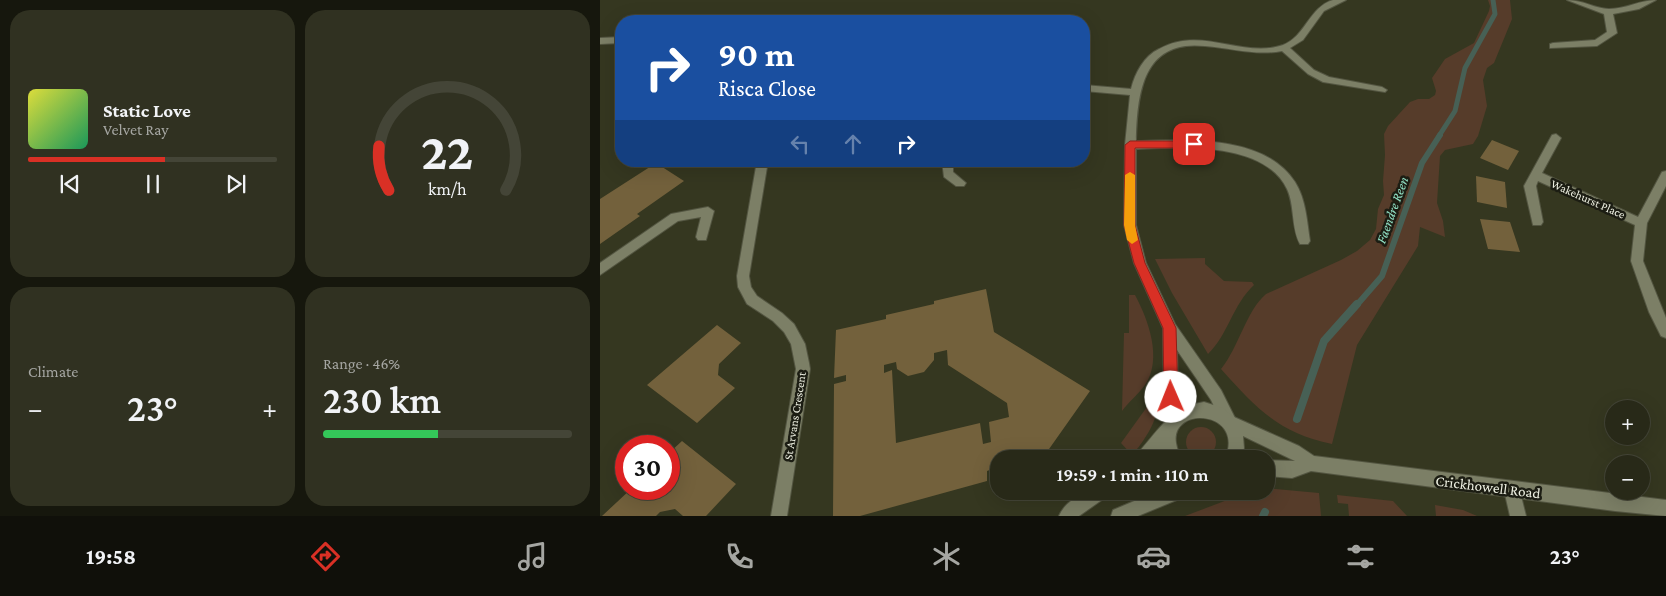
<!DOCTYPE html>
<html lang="en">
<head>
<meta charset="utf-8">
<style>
	body { margin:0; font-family:"Crimson Pro",serif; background:#303121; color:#f1f3f6; height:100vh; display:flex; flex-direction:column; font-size:19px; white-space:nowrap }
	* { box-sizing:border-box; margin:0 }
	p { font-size:16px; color:#a5a6a2 }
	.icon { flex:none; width:28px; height:28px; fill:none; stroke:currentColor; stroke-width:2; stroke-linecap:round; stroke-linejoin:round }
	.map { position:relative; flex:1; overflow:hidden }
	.details { display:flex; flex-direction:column; gap:10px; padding:10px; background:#16170d; width:600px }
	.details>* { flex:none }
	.top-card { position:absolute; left:15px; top:15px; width:475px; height:152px; border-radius:20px; box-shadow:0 5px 20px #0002,0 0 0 1px #444537; background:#1a4fa0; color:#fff; overflow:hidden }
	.buttons { position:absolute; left:1005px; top:400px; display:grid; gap:10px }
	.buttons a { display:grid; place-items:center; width:45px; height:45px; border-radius:50%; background:#282918; box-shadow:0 5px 20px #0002,0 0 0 1px #444537; font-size:25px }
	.speed { position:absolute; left:15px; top:435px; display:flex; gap:10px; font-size:25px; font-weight:700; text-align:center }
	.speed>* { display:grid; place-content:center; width:65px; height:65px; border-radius:50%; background:#282918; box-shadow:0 5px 20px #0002,0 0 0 1px #444537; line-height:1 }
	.speed .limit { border:8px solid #d22; background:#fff; color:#111 }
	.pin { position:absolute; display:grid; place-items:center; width:42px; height:42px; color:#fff; margin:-21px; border-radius:10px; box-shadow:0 2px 8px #0006 }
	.me { position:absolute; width:55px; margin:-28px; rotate:359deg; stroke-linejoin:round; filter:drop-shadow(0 0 4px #0008) }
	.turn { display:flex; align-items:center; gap:18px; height:105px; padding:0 20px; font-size:22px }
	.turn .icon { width:65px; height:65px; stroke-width:2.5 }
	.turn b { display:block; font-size:35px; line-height:42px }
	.lanes { display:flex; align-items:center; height:48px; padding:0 20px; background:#0003; justify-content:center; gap:25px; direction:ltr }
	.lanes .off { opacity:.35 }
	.big { font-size:38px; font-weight:600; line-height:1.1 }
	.details .card { flex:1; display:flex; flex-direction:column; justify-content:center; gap:8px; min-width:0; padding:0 18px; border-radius:20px; background:#303121 }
	.details .dial { align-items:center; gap:0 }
	.dial svg { height:130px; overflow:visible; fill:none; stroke:#444537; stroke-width:7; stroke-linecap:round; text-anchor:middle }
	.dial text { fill:#f1f3f6; stroke:none }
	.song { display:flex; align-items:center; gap:15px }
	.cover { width:60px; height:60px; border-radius:8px; background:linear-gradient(135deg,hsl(60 70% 55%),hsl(150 70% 35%)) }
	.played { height:5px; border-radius:2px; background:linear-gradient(90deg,#d93025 55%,#444537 55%) }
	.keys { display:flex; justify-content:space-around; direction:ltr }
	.heat { display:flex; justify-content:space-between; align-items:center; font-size:28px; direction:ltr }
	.charge { height:8px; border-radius:4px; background:linear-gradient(90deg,#34c759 46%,#444537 0) }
	.details .tiles { flex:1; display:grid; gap:10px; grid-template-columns:repeat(2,1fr) }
	.trip { position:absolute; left:390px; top:450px; width:285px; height:50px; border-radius:20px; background:#282918; box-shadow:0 5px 20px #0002,0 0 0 1px #444537; font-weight:600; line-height:50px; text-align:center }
	.dock { display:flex; height:80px; justify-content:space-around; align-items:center; background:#10100a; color:#a5a6a2 }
	.dock .icon { width:35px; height:35px }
	.dock .on { color:#d93025 }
	.dock b { font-size:22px; color:#f1f3f6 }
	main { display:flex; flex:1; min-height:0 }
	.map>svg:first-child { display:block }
	.green { fill:#563c2a }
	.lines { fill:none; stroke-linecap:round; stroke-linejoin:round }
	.stream-far2 { stroke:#476055; stroke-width:5 }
	.stream-far1 { stroke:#476055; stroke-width:6 }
	.stream { stroke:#476055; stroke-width:8 }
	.building { fill:#73613c; fill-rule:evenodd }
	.service-casing { stroke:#535541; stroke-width:2 }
	.minor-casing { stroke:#535541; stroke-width:2 }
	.tertiary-casing { stroke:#535541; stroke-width:2 }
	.service { fill:#7c7f66; fill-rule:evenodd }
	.minor { fill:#7c7f66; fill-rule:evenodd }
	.tertiary { fill:#7c7f66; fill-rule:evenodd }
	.route { fill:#d93025; stroke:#8d1f18 }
	.slow { fill:#f59e0b }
	.labels { text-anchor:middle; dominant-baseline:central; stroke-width:5; stroke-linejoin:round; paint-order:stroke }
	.street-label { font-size:12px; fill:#eef0e2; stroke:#1c1d13 }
	.water-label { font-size:14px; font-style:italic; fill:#91e0c4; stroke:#1c1d13 }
	.near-street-label { font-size:15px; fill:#eef0e2; stroke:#1c1d13 }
</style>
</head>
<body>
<main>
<section class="details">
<div class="tiles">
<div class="card">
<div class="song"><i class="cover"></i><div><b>Static Love</b><p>Velvet Ray</p></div></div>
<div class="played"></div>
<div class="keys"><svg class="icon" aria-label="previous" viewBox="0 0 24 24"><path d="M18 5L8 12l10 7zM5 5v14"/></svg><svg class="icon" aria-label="pause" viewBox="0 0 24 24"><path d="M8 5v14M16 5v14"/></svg><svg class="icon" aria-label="next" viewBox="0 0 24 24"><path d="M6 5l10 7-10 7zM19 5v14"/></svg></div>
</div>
<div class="card dial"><svg viewBox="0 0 100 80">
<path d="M14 69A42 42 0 1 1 86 69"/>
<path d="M14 69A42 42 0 0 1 8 42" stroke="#d93025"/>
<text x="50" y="56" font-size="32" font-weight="700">22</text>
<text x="50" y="72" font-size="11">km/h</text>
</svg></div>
<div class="card"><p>Climate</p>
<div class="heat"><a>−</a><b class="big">23°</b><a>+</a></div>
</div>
<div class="card"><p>Range · 46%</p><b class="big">230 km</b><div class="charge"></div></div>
</div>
</section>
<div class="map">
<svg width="1066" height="516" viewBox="0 0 1066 516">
	<rect width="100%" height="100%" fill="#353720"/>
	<g class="green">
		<path d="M888,0H910L912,19L894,63L887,68L883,80L887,106L878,136L873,144L845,150L840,156L837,203L843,221L845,237L820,227L818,246L757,345L732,444C679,433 656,408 621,369C639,347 646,311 666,294L741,260L757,251L770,240L776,229L778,209L784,195L783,181L785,155L784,134L788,126L810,102L818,99H829L835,95L836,91L832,78L845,59L874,43L889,11L890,6Z"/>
		<path d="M605,258V264L624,281L652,282L654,285C633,304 628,335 608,354L572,293L555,259Z"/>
		<path d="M529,295H535C548,319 563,359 545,385C540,392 528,403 522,411L524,333H529Z"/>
		<path d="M562,386C559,415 551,433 532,455L521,443Z"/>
		<circle cx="601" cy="442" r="15"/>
		<polygon points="666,488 719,493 721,516 585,516 651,491 666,491"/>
		<polygon points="737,495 793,501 807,516 749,516 748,504 738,503"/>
		<polygon points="835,505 863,510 877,516 836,516"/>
	</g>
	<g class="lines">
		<polyline class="stream-far2" points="839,136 855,111 865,68 895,14 893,0"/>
		<polyline class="stream-far1" points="756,306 782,276 822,163 840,135"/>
		<g class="stream">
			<polyline points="697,419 724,341 757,304"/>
			<polyline points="663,516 665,512"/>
		</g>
	</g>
	<g class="building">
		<polygon points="892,140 919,151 908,170 880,158"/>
		<polygon points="56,163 84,181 37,214 40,216 0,244 0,199"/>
		<polygon points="876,176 905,182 907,208 877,202"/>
		<polygon points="880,219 910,222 920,252 888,249"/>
		<path d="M386,289L394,332L490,391L442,459H399V477H397L395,468L387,471V481L260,516H233L234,384L246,381V375L234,378L236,330L286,319V315L334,304V301ZM347,350L348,365L407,403L409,417L389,422L391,442L383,444L380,423L296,443L292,370L284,373V365L296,362L297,369L308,376L324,372L334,360V353Z"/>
		<polygon points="117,325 141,343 119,364 118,375 135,388 97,423 47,385"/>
		<polygon points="82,441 136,484 106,516 83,516 75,509 60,512 56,516 2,516 31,489 69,489 69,453"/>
	</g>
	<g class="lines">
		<defs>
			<polygon id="service" points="108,207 114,211 106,240 98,240 96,237 101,217 78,221 0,275 0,263 71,214"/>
			<g id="minor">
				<path d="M733,0H746L724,11L703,40L690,48L714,70L729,77L782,87L787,90L785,92L723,82L708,74L682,51C656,56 631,48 605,46C543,39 537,93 536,141C586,140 664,134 695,182C706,199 707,222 710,241L708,244H700C691,228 695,206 687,189C664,141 580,147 536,149V225L546,263L575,324L621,390L636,420L633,425L628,427L623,425L611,400L577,350L578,397L583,421L580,426L575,428L570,426L564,397L563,328L534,263L524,225L525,145L530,95L484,91V85L531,89C535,73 544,56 559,49C601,25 643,59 683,45C706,36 709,7 733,0Z"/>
				<path d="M967,0C983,0 996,9 1009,9C1026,9 1040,0 1056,0L1039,9L1013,14L1017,33L997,46L950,48V44L953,43L995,40L1007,32L1004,14Z"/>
				<polygon points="21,37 21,43 0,44 0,38"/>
				<polygon points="956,134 961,138 942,173 1038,217 1062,172 1066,171 1066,186 1047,223 1043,261 1066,318 1066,338 1061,336 1049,312 1031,261 1035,225 938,181 936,186 943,222 941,225 933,225 924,186 952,135"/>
				<polygon points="157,161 168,161 149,276 151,287 157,296 182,313 194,324 205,344 209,363 210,369 187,516 171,516 196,369 191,344 184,332 173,321 147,304 138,287 137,276"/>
				<polygon points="342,161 353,161 353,172 366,183 364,186 356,186 344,177"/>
				<polygon points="912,482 918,484 926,516 910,516 904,490 906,484"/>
			</g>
			<g id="tertiary">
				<path d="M604,402L623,408L634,417L699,446L714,456L1066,500V516L1015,511L711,471L692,478L666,476V460L695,461L643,436L644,448L641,459H625C646,410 570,405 576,443C577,449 579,454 581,459H565L562,449L554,459H536L538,453C560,429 570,407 604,402Z"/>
				<path d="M485,491H508L506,497L479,516H459C464,504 475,498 485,491Z"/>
				<polygon points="558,491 586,491 584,497 538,516 511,516 513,510"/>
			</g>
		</defs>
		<use href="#service" class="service-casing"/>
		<use href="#minor" class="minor-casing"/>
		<use href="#tertiary" class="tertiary-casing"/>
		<use href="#service" class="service"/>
		<use href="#minor" class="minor"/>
		<use href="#tertiary" class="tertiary"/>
	</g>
	<polygon class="route" points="530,141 594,141 599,144 594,148 535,148 535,225 545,263 576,328 578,397 576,401 571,403 566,401 564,397 563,328 534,263 524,225 525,145"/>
	<polygon class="slow" points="530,172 535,175 535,225 538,240 532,244 527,240 524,225 525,175"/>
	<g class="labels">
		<g class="street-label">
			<text transform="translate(988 199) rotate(24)">Wakehurst Place</text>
			<text transform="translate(195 416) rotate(-81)">St Arvans Crescent</text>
		</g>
		<g class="water-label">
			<text transform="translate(792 210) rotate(-70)">Faendre Reen</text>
		</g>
		<g class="near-street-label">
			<text transform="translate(888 487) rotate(7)">Crickhowell Road</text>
		</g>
	</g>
</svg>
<div class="buttons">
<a>+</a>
<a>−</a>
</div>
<div class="speed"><div class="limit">30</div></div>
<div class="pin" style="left:594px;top:144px;background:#d93025"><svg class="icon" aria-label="arrive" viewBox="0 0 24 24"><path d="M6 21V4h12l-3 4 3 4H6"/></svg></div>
<svg class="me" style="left:571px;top:397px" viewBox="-20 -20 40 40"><circle r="19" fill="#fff"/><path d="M0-13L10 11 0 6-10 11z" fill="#d93025"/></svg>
<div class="trip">19:59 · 1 min · 110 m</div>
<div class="top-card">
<div class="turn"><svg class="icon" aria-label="right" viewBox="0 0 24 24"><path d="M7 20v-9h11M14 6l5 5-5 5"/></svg><div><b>90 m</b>Risca Close</div></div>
<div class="lanes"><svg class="icon off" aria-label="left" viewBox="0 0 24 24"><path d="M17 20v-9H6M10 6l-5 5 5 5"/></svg><svg class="icon off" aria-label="ahead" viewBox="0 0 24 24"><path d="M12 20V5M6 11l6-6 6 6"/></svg><svg class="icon" aria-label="right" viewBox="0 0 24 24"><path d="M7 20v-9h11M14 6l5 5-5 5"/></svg></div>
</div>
</div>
</main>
<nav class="dock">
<b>19:58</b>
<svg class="icon on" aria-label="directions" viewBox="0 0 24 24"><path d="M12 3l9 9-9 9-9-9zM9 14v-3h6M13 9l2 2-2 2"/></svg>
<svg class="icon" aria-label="music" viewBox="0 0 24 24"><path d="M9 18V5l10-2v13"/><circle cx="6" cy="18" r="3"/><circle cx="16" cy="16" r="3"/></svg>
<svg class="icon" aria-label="phone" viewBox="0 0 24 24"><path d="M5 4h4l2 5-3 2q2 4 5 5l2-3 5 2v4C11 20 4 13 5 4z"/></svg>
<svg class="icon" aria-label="climate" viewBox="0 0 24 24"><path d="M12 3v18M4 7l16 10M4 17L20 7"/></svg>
<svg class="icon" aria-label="car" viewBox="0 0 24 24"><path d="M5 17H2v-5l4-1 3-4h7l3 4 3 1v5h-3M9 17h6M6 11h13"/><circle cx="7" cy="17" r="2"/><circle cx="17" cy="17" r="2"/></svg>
<svg class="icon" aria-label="filters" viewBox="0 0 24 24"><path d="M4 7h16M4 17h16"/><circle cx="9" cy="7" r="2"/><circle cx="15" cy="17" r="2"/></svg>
<b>23°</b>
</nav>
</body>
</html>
